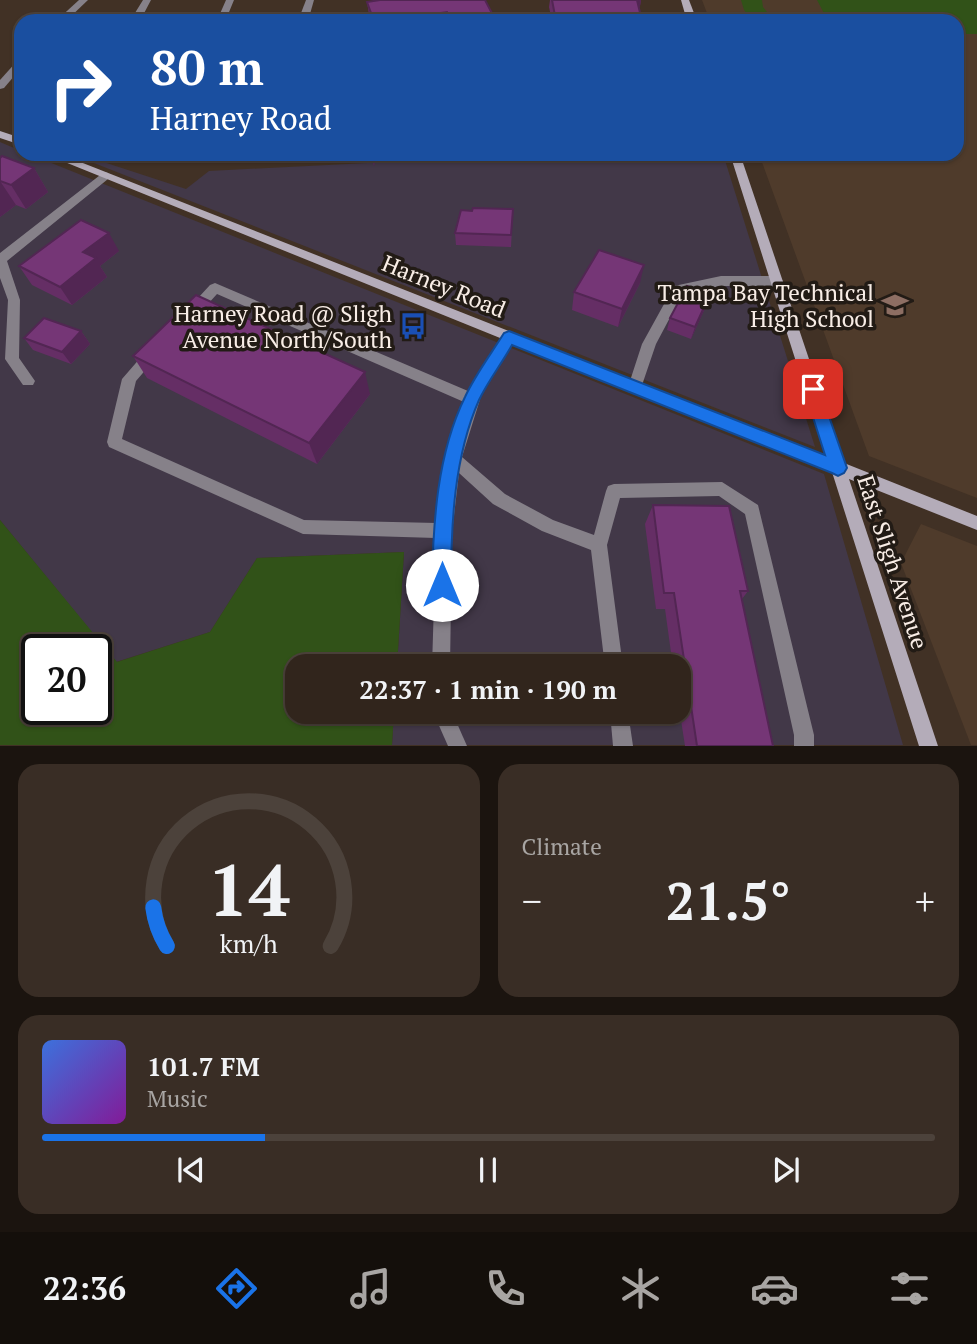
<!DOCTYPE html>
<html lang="en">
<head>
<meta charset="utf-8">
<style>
	body { margin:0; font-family:"PT Serif",serif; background:#392d25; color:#f1f3f6; height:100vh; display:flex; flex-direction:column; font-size:26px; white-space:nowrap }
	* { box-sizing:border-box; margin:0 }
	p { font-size:23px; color:#a8a5a3 }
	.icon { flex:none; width:38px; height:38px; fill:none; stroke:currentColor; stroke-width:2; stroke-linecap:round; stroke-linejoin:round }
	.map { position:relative; height:746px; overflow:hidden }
	.panel { display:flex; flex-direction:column; gap:18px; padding:18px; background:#1b140f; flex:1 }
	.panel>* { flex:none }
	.top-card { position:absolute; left:14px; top:14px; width:950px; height:147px; border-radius:21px; box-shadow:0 2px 5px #0004,0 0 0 2px #4c423b; background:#1a4fa0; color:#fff; overflow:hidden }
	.speed { position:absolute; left:21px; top:634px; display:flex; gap:14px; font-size:35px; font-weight:700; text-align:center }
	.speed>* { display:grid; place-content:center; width:91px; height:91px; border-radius:50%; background:#31251c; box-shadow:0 2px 5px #0004,0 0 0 2px #4c423b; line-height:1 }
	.speed .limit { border:4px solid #111; border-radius:10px; background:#fff; color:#111 }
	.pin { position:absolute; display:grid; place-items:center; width:60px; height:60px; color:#fff; margin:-30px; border-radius:14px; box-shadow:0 4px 10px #0006 }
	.me { position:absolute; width:77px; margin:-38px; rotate:0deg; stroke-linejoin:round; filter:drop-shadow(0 0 5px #0008) }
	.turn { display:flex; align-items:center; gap:24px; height:147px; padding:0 21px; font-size:32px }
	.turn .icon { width:91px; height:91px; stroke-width:2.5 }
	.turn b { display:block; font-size:49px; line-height:60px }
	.big { font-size:52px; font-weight:600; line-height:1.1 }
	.panel .tile { flex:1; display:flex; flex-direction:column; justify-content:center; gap:10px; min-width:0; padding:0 24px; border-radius:21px; background:#392d25 }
	.panel .dial { align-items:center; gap:0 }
	.dial svg { height:182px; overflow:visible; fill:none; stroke:#4c423b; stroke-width:7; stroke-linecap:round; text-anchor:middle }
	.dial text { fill:#f1f3f6; stroke:none }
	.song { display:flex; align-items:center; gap:21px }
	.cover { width:84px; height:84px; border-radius:10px; background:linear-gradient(135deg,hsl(220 70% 55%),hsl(290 70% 35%)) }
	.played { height:7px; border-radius:4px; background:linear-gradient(90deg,#1a73e8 25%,#4c423b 25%) }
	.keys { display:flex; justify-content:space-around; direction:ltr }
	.heat { display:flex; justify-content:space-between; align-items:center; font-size:38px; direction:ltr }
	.panel .tiles { flex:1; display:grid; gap:18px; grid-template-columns:1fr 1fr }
	.tile:last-child { grid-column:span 2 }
	.trip { position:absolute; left:285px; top:654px; width:406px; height:70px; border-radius:21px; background:#31251c; box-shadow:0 2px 5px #0004,0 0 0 2px #4c423b; font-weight:600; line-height:70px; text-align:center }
	.tab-bar { display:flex; height:112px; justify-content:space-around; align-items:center; background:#140f0b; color:#a8a5a3 }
	.tab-bar .icon { width:49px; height:49px }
	.tab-bar .current { color:#1a73e8 }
	.tab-bar b { font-size:32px; color:#f1f3f6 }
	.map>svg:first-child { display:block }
	.commercial { fill:#423848 }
	.built { fill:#4f3b2b }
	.green { fill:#315218; fill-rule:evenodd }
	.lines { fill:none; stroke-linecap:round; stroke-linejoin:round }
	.lane { fill:#868189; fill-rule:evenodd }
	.secondary { fill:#b4acb9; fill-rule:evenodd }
	.wall { fill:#652e65 }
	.shaded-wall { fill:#522653 }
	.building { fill:#753676; stroke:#522653; stroke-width:2 }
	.route { fill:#1a73e8; stroke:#114b97; stroke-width:2 }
	.labels { text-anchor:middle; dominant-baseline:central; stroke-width:7; stroke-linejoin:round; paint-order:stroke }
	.street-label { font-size:23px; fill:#f8ede6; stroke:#221b15 }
	.poi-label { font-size:23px; fill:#f8ede6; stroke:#221b15; text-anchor:end }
</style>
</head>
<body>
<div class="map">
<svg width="977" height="746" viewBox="0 0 977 746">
	<rect width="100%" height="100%" fill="#413125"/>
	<g class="commercial">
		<polygon points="0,142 21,151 21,154 29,154 824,474 903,745 392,745 394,712 679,712 679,667 397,667 404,552 257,558 210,632 116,662 0,520"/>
		<polygon points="71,154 79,154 186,189 209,171 542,154 723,154 815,447"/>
	</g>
	<g class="built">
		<polygon points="702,0 977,0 977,498 869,456 759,154 957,154 957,21 710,21"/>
		<polygon points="921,524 977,546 977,745 971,745 901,563"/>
	</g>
	<g class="green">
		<polygon points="741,0 762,0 763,7 774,21 753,21 744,10"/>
		<polygon points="817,0 977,0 977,34 957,34 957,21 828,21"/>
		<path d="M0,520L117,662L210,632L257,558L404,552L397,667H298V712H394L392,745H0ZM37,649H96V709H37Z"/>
	</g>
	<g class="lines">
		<g class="lane">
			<polygon points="79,0 88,0 66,21 56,21"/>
			<polygon points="143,0 151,0 141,19 219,16 226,0 234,0 227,17 247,21 130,21"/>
			<polygon points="306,0 314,0 308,21 298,21"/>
			<polygon points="21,59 21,68 4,88 0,89 0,80 18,60"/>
			<polygon points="104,172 108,173 108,179 7,261 20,300 19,358 35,381 33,385 23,385 5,359 8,300 0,278 0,253"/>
			<polygon points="721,276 777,276 783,281 777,286 721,286 683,293 656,344 640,391 630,391 628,387 642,344 674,286"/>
			<polygon points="215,283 468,391 504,333 514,333 516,337 482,393 462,457 505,494 553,520 594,535 606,491 608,486 614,484 722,482 758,505 814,735 814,746 794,746 794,735 745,514 719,496 620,498 607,545 623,667 605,667 591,550 542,531 493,504 459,473 452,533 450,667 432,667 436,538 303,534 109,447 107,442 122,379 148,349 158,349 160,353 136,381 122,439 304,520 437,523 445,458 464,402 217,294 197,316 187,316 185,313 187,310 210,285"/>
			<polygon points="433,712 452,712 467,746 448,746"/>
			<polygon points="610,712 628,712 633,746 613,746"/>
		</g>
		<g class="secondary">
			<polygon points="681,0 689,0 697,21 687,21"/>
			<polygon points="0,131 21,138 21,145 0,138"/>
			<polygon points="45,154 60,154 826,456 730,154 740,154 844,463 977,516 977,530 849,479 938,746 919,746 832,472"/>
		</g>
	</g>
	<g class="wall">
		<polygon points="550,0 641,0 640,6 639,7 642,21 552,21 549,7"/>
		<polygon points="367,2 496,21 370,21"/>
		<polygon points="342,154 376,154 374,166 373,162 343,161"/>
		<polygon points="0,158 34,168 48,192 26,209 16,205 0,217"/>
		<polygon points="513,209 511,247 456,245 455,233 472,211"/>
		<polygon points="119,251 100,266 107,277 72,305 32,285 19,266"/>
		<polygon points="640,283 618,327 572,310 574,292"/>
		<polygon points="710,294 706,306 691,339 667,330 670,318"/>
		<polygon points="81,331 90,344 71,364 33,350 24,338"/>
		<polygon points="133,356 370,394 317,464 147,378"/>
		<polygon points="653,505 748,591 742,599 773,746 685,746 679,707 679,667 673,667 665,609 656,609 645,524"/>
	</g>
	<g class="shaded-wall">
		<polygon points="633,0 641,0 640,6 632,7"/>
		<polygon points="447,12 447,21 385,21"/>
		<polygon points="372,154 376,154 374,166"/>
		<polygon points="34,168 48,192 26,209 11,185"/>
		<polygon points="0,181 16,205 0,217"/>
		<polygon points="109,233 119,251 100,266 107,277 72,305 60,287 83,252"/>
		<polygon points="644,265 640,283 618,327 622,309"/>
		<polygon points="710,294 706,306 691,339 695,327"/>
		<polygon points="81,331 90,344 71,364 62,352"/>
		<polygon points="365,372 370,394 317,464 309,443"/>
	</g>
	<g class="building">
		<polygon points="380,0 485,0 496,21 451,21 447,12 385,21 374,21 367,2"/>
		<polygon points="552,0 637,0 642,21 556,21"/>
		<polygon points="2,156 34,168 11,185 0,181 0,158"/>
		<polygon points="473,208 513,209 511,235 455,233 461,210 472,211"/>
		<polygon points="81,220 109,233 83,252 96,258 60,287 19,266"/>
		<polygon points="599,250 644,265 622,309 574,292"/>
		<polygon points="687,286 710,294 695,327 670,318"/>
		<polygon points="196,295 365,372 309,443 133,356"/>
		<polygon points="44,318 81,331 62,352 24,338"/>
		<polygon points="653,505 729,506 748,591 740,591 773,746 697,746 674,593 664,593"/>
	</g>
	<path class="route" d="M509,331L825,455L804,389L807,385H818L847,468L844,473L838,476L832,473L512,345C502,363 488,381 479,400C454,457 451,524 451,585L449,592L442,595L435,592L432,585C433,523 437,454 465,397C475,375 491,354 504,333Z"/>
	<defs>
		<symbol id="school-bare" viewBox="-9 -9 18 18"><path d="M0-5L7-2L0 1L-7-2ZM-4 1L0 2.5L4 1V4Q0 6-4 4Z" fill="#8d6e63" stroke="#221b15" stroke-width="2.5" paint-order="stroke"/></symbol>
		<symbol id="bus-bare" viewBox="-9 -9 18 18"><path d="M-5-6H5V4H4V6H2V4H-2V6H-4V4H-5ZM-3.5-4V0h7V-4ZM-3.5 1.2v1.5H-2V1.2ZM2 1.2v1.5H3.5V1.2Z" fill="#1a4fb4" stroke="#221b15" stroke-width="2.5" paint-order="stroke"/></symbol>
	</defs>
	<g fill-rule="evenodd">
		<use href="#school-bare" x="876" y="286" width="38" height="38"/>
		<use href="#bus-bare" x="394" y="307" width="38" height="38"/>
	</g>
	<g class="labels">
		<g class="street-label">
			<text transform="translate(444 286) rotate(22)">Harney Road</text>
			<text transform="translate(893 562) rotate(72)">East Sligh Avenue</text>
		</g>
		<g class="poi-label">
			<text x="874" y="292">Tampa Bay Technical<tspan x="874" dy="26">High School</tspan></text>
			<text x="392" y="313">Harney Road @ Sligh<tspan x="392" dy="26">Avenue North/South</tspan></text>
		</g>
	</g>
</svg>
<div class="speed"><div class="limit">20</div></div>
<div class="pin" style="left:813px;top:389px;background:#d93025"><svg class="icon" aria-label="arrive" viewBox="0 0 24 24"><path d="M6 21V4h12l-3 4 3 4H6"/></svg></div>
<svg class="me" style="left:442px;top:585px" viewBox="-20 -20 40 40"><circle r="19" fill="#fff"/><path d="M0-13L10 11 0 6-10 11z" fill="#1a73e8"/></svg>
<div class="trip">22:37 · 1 min · 190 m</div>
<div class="top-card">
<div class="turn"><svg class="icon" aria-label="right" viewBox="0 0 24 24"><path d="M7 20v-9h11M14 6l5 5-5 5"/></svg><div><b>80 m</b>Harney Road</div></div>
</div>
</div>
<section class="panel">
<div class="tiles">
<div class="tile dial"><svg viewBox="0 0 100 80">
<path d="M14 69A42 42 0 1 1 86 69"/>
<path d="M14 69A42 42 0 0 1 8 52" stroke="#1a73e8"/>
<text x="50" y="56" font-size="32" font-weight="700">14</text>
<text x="50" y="72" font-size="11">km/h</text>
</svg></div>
<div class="tile"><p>Climate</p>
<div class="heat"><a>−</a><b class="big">21.5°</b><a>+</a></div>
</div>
<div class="tile">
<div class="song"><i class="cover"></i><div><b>101.7 FM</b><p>Music</p></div></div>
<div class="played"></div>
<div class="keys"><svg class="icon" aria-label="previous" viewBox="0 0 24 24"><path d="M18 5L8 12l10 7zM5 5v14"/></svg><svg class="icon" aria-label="pause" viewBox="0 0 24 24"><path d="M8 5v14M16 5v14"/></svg><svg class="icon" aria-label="next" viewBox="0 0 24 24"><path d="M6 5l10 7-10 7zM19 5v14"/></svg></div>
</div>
</div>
</section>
<nav class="tab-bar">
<b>22:36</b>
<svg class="icon current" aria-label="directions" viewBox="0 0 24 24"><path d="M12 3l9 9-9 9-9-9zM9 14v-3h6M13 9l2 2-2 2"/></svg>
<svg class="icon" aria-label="music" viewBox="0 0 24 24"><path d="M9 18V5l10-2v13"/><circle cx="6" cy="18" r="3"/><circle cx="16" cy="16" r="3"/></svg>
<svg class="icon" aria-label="phone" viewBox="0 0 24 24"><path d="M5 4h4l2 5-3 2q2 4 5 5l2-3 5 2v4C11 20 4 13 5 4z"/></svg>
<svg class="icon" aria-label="climate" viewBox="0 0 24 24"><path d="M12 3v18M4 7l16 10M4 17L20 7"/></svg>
<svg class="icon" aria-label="car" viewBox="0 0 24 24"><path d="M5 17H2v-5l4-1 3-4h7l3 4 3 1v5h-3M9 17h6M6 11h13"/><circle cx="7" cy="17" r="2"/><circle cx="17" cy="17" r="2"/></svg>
<svg class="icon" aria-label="filters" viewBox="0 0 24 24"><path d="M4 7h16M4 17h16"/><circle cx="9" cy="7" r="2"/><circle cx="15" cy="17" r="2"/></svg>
</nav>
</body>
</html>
